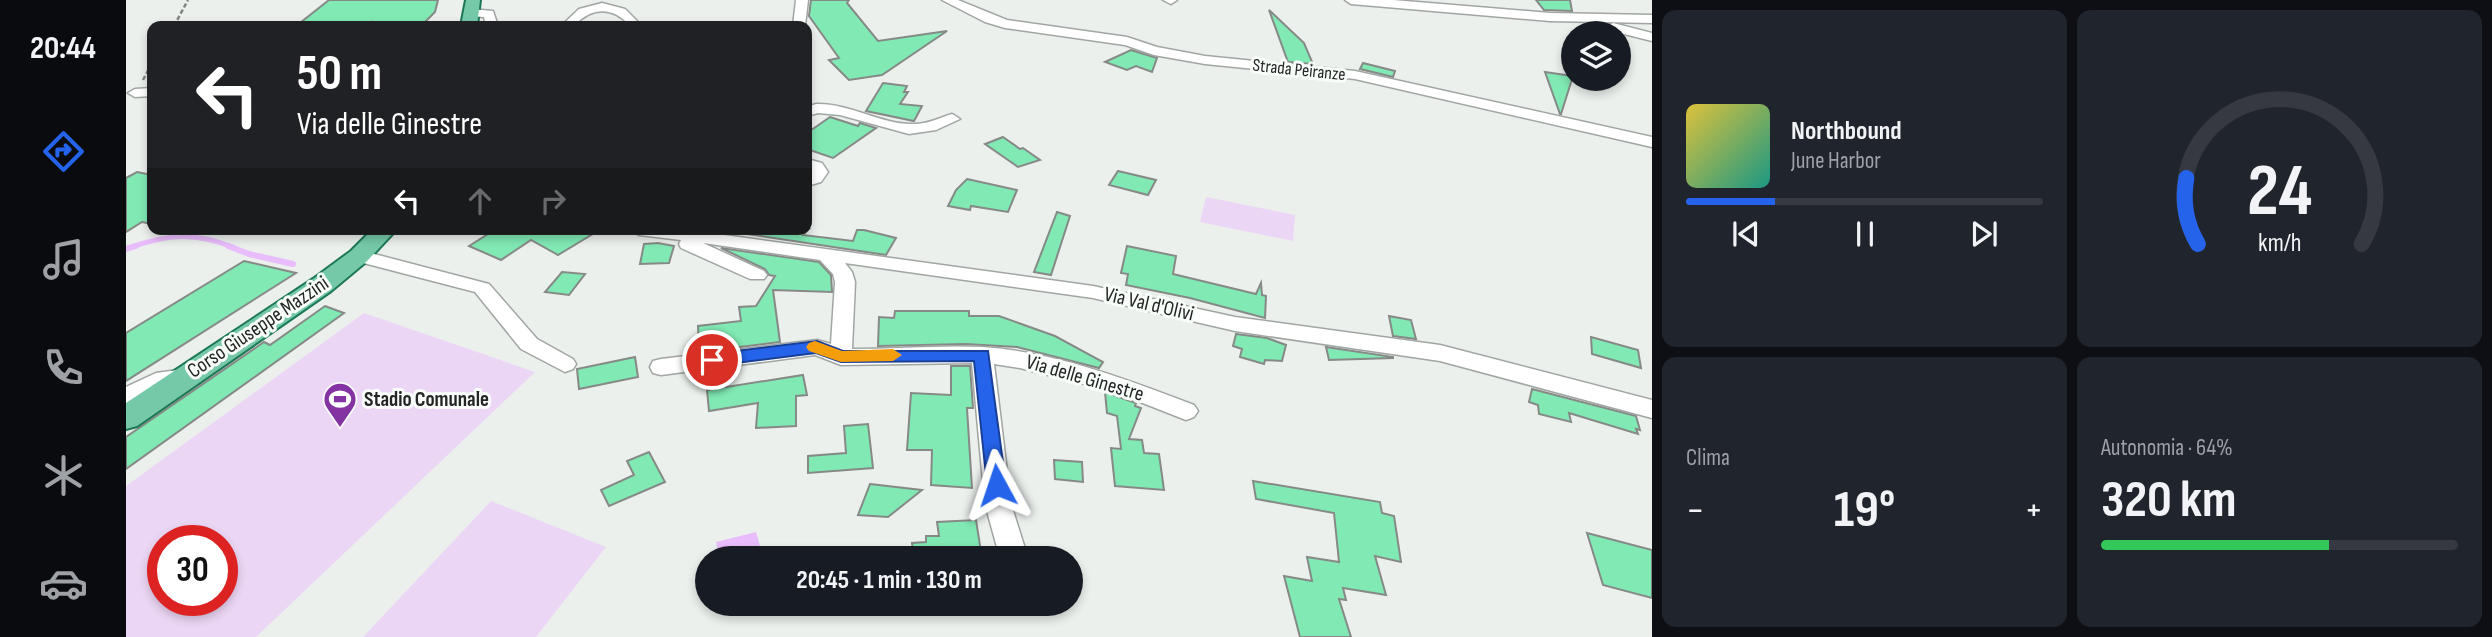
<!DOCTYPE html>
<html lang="it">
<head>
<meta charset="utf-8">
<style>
	body { margin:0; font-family:"Sofia Sans Condensed",sans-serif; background:#20242c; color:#f1f3f6; height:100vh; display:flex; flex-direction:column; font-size:26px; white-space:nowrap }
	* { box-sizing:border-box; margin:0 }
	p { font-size:23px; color:#9ea1a6 }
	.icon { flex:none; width:38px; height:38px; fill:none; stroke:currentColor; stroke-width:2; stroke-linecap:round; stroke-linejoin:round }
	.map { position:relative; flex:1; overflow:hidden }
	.panel { display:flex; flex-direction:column; gap:10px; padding:10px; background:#0d0f14; width:840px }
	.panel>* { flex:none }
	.banner { position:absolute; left:21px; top:21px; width:665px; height:214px; border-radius:14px; box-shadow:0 4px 10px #0003; background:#202124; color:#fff; overflow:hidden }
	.tools { position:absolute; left:1435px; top:21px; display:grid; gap:14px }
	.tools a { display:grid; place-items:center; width:70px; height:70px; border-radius:50%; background:#171b24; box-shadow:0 4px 10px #0003; font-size:35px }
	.speed { position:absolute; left:21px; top:525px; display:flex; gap:14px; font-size:35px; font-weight:700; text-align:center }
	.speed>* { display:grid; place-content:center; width:91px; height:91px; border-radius:50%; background:#171b24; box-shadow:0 4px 10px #0003; line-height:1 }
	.speed .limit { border:10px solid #d22; background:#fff; color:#111 }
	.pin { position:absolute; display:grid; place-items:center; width:60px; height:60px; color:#fff; margin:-30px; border:4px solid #fff; border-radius:50%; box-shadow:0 2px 7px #0007 }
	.me { position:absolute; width:77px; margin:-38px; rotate:355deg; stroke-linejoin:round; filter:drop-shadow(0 0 5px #0008) }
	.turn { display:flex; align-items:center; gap:24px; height:147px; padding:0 35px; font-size:32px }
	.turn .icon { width:91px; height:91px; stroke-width:2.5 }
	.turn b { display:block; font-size:49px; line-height:60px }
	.lanes { display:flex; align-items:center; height:66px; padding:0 35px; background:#0003; justify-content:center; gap:35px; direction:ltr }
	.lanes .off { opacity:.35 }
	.big { font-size:52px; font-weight:700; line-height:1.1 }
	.panel .card { flex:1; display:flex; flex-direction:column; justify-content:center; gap:10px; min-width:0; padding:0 24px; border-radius:14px; background:#20242c }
	.panel .dial { align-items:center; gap:0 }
	.dial svg { height:182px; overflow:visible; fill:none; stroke:#363941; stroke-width:7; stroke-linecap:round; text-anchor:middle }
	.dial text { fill:#f1f3f6; stroke:none }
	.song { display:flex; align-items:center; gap:21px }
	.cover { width:84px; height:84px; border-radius:10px; background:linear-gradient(135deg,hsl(50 70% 55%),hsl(170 70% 35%)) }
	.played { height:7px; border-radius:4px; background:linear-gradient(90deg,#2563eb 25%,#363941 25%) }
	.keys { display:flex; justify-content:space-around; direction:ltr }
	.heat { display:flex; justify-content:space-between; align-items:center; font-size:38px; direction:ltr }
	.charge { height:10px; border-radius:5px; background:linear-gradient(90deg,#34c759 64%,#363941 0) }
	.panel .tiles { flex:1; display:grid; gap:10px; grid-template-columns:repeat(2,1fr) }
	.trip { position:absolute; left:569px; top:546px; width:388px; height:70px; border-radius:35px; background:#171b24; box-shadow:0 4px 10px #0003; font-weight:700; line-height:70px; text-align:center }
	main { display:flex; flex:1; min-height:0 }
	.tab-bar { display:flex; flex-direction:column; width:126px; justify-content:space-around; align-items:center; background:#090b0e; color:#9ea1a6 }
	.tab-bar .icon { width:49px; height:49px }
	.tab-bar .active { color:#2563eb }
	.tab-bar b { font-size:32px; color:#f1f3f6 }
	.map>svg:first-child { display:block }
	.green { fill:#ecd6f5; fill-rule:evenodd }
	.water { fill:#e9bcfc }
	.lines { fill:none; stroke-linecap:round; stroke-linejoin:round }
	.stream-far1 { stroke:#e9bcfc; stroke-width:5 }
	.stream { stroke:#e9bcfc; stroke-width:6 }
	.building { fill:#80e9b4; stroke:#868a87; stroke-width:2 }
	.minor-casing { stroke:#a1a6a3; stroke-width:3 }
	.major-casing { stroke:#1d7955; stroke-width:4 }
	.path { stroke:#818482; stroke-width:2.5; stroke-dasharray:4.5 2.5; stroke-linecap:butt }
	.minor { fill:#fff; fill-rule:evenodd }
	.major { fill:#75c9a9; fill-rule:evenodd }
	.route { fill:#2563eb; stroke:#184099; stroke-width:2 }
	.slow { fill:#f59e0b }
	.labels { text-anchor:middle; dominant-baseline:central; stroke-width:6; stroke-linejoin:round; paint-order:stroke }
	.far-street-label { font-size:18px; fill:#242625; stroke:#f8fdfa }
	.street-label { font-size:21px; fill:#242625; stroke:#f8fdfa }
	.poi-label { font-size:21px; font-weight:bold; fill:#242625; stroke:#f8fdfa; text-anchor:start }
</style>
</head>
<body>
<main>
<nav class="tab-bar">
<b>20:44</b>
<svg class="icon active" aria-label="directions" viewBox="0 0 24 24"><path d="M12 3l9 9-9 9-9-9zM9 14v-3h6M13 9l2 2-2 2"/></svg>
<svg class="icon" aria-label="music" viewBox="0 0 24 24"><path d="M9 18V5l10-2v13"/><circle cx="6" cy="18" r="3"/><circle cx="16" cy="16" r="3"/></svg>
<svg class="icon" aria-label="phone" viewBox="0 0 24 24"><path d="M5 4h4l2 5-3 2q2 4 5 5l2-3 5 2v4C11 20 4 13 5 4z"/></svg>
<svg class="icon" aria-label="climate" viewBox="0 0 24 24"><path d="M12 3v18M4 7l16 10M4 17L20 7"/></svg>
<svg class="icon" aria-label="car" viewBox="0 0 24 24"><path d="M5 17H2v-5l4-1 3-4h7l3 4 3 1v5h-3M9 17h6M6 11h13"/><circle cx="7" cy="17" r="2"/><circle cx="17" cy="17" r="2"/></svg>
</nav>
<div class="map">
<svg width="1526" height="637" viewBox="0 0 1526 637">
	<rect width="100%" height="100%" fill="#ebf0ed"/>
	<g class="green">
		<polygon points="1080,197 1169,215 1167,241 1074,222"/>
		<path d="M238,313L409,372L130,637H0V486ZM37,541H96V600H37Z"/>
		<polygon points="365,501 480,547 410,637 237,637"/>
	</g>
	<polygon class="water" points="630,532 634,546 593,557 590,542"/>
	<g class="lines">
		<path class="stream-far1" d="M5,247C45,234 67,232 107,247"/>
		<g class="stream">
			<polyline points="102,246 123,254 167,264"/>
			<polyline points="0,249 10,246"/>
		</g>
	</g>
	<g class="building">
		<polygon points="203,0 312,0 309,12 297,24 241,25 244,22 170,26"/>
		<polygon points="685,0 723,0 721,3 752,41 821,31 756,75 723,80 703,60 713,58 683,16"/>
		<polygon points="1410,0 1444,0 1446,11 1418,10"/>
		<polygon points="1143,10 1178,43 1187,64 1162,62"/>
		<polygon points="1005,50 1031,58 1026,72 1010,66 1001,70 979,62"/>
		<polygon points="1237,63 1269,71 1267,77 1234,69"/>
		<polygon points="1419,72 1447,76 1435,114 1434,114"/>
		<polygon points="757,83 781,86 778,92 782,92 774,104 796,106 788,121 740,111"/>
		<polygon points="704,117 732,126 734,123 750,128 707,158 681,149 681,133"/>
		<polygon points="877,137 894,149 897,148 914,160 892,167 859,144"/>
		<polygon points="992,171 1030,180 1022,195 983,185"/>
		<polygon points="11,172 26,175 26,224 16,222 0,232 0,178"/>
		<polygon points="841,179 891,190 882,212 845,206 844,210 822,206 830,190"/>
		<polygon points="931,212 944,216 925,275 908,272"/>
		<polygon points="370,229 475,229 432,255 405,240 375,260 343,246"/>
		<polygon points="588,229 683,229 677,235 727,241 731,230 738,230 770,238 760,255"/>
		<polygon points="532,243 548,246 543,263 514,264 518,244"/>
		<polygon points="1001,246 1050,256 1047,274 1130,294 1135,283 1136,295 1140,296 1139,318 1064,298 1000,285 1002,274 995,273"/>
		<polygon points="595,248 693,262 705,275 706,292 647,290 654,342 573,352 572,326 615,321 613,307 630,306 649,276 643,275 639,269"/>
		<polygon points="118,261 170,273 0,381 0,333"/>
		<polygon points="436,272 459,274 443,295 419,292"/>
		<polygon points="199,306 218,313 0,469 0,437 138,342 144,345"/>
		<polygon points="769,311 843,311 843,316 873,316 929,336 977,362 973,368 891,347 840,344 752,346 753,317 768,318"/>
		<polygon points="1263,316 1285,320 1290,339 1267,336"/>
		<polygon points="1110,334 1141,338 1160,345 1156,361 1139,360 1138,364 1114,357 1116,349 1107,346"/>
		<polygon points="1465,337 1512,350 1515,368 1466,354"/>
		<polygon points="1200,347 1267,357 1267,358 1203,360"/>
		<polygon points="509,357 512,377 453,389 451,369"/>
		<polygon points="825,366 844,366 847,408 841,408 846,488 805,485 806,450 781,450 785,393 825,395"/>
		<polygon points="677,375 681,395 670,396 670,426 630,428 632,403 583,411 581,390"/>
		<polygon points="1406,389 1510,416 1514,430 1510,429 1512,434 1443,413 1445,422 1413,414 1412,405 1403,402"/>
		<polygon points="979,392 1010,403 1009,406 1015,408 1003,439 1016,440 1018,453 1033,454 1038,490 989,486 985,448 995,449 991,416 981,413"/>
		<polygon points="742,424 747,468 682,473 682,456 720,453 718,426"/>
		<polygon points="523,452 539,482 483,506 475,490 508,475 501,461"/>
		<polygon points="928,460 956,462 957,482 929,479"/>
		<polygon points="1127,481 1254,502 1256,513 1268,516 1275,562 1249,556 1260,595 1217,588 1220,600 1213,599 1225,637 1174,637 1158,576 1186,581 1181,557 1213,562 1208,513 1130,499"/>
		<polygon points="744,484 796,490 762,517 732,515"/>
		<polygon points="850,520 856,558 788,558 786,543 800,542 800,536 813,536 811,522"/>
		<polygon points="1461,533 1526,550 1526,598 1477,585"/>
	</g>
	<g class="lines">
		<defs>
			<g id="minor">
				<polygon points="670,0 682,0 679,26 667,26"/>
				<polygon points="816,0 832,0 881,20 1001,37 1031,47 1079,56 1229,71 1526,137 1526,147 1229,79 1079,64 1028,55 999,45 879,28 859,22"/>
				<polygon points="1037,0 1051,0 1045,4"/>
				<polygon points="1219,0 1267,0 1424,13 1526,15 1526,23 1424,21 1225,4"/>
				<path d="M476,3L499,9L516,26H504C487,6 465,7 448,26H435L453,9Z"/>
				<polygon points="344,9 367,11 372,26 360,26 358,17 340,16 338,13"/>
				<polygon points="1487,23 1526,33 1526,41 1482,30 1481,27"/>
				<polygon points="26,88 26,96 9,97 2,93 9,89"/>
				<path d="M690,104C724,103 756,125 788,124C802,124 813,118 826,114L834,119L810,130L783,134L714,115L692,113L681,116V107Z"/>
				<polygon points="681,159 696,163 702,172 695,182 681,186 681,175 685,172 681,169"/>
				<path d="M504,229H555L967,286L1109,317L1314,345L1526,400V418L1314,361L1109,331L967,298L719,263L726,272L729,282L726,349C769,349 813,345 856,347C926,351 1003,380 1068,405L1072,411L1068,417L1060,420L986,391L894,368L868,364L885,504L902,558H874L859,504L846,363L715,365L689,355L535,375L527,373L524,367L527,361L535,359L691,340L705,344L709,282L707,274L694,260L577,243L638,271L641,275L638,279H624L555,248L553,244L555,240L513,235Z"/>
				<polygon points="233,250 363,284 411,339 447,359 450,364 447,369 439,372 395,349 349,292 226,260 223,256"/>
				<polygon points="59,369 67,371 70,377 67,383 42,387 0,405 0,387 30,373"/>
			</g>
			<g id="major">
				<polygon points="340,0 354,0 351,26 335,26"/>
				<polygon points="247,229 271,229 241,261 205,291 11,426 0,429 0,403 187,279 225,251"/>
			</g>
		</defs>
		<use href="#minor" class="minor-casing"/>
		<use href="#major" class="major-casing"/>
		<g class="path">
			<polyline points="48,26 62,0"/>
			<polyline points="475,26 483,23"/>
			<polyline points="17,80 26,63"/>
		</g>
		<use href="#minor" class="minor"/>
		<use href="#major" class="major"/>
	</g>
	<polygon class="route" points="691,341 717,351 862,351 880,485 878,491 871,493 864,491 861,485 848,361 715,362 690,353 586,366 577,360 586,354"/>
	<polygon class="slow" points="689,341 716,351 767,349 776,355 767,361 715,362 683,351 680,347 683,343"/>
	<defs>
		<symbol id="stadium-pin" viewBox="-11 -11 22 30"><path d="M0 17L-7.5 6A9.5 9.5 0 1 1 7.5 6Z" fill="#8433a2" stroke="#f8fdfa"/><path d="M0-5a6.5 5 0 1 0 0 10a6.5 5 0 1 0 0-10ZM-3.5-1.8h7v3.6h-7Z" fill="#fff"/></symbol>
	</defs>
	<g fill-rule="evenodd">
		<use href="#stadium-pin" x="195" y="380" width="38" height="52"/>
	</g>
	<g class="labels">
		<g class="far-street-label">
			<text transform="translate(1173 70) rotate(6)">Strada Peiranze</text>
		</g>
		<g class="street-label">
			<text transform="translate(1023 304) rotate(13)">Via Val d'Olivi</text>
			<text transform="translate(132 327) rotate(-34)">Corso Giuseppe Mazzini</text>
			<text transform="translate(959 378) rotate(16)">Via delle Ginestre</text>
		</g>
		<g class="poi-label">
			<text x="238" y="399">Stadio Comunale</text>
		</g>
	</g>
</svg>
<div class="tools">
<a><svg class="icon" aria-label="layers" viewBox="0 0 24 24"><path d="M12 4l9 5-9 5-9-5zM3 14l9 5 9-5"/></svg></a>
</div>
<div class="speed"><div class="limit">30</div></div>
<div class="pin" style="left:586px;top:360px;background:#d93025"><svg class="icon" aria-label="arrive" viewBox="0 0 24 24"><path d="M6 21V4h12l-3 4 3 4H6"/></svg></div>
<svg class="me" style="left:871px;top:485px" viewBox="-20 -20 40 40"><path d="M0-17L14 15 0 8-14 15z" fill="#2563eb" stroke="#fff" stroke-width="4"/></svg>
<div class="trip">20:45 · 1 min · 130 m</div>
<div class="banner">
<div class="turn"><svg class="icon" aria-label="left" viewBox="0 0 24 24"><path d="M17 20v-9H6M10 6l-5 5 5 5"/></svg><div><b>50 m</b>Via delle Ginestre</div></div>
<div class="lanes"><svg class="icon" aria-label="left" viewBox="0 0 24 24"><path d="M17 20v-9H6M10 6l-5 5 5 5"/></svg><svg class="icon off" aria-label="ahead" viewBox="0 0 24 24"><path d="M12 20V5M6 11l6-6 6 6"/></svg><svg class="icon off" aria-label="right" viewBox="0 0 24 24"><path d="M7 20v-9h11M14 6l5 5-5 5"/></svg></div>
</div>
</div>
<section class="panel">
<div class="tiles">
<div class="card">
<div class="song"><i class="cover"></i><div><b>Northbound</b><p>June Harbor</p></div></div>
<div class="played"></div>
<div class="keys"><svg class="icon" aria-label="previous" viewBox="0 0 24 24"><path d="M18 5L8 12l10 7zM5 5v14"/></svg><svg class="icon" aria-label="pause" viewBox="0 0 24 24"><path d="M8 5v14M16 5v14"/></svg><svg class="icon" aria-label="next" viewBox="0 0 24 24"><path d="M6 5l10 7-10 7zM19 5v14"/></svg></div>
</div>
<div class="card dial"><svg viewBox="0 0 100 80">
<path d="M14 69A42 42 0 1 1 86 69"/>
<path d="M14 69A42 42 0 0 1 9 40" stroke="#2563eb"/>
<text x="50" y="56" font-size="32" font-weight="700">24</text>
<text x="50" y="72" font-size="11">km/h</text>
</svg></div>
<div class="card"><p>Clima</p>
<div class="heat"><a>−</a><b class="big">19°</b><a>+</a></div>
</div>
<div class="card"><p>Autonomia · 64%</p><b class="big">320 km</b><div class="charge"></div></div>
</div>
</section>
</main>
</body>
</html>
